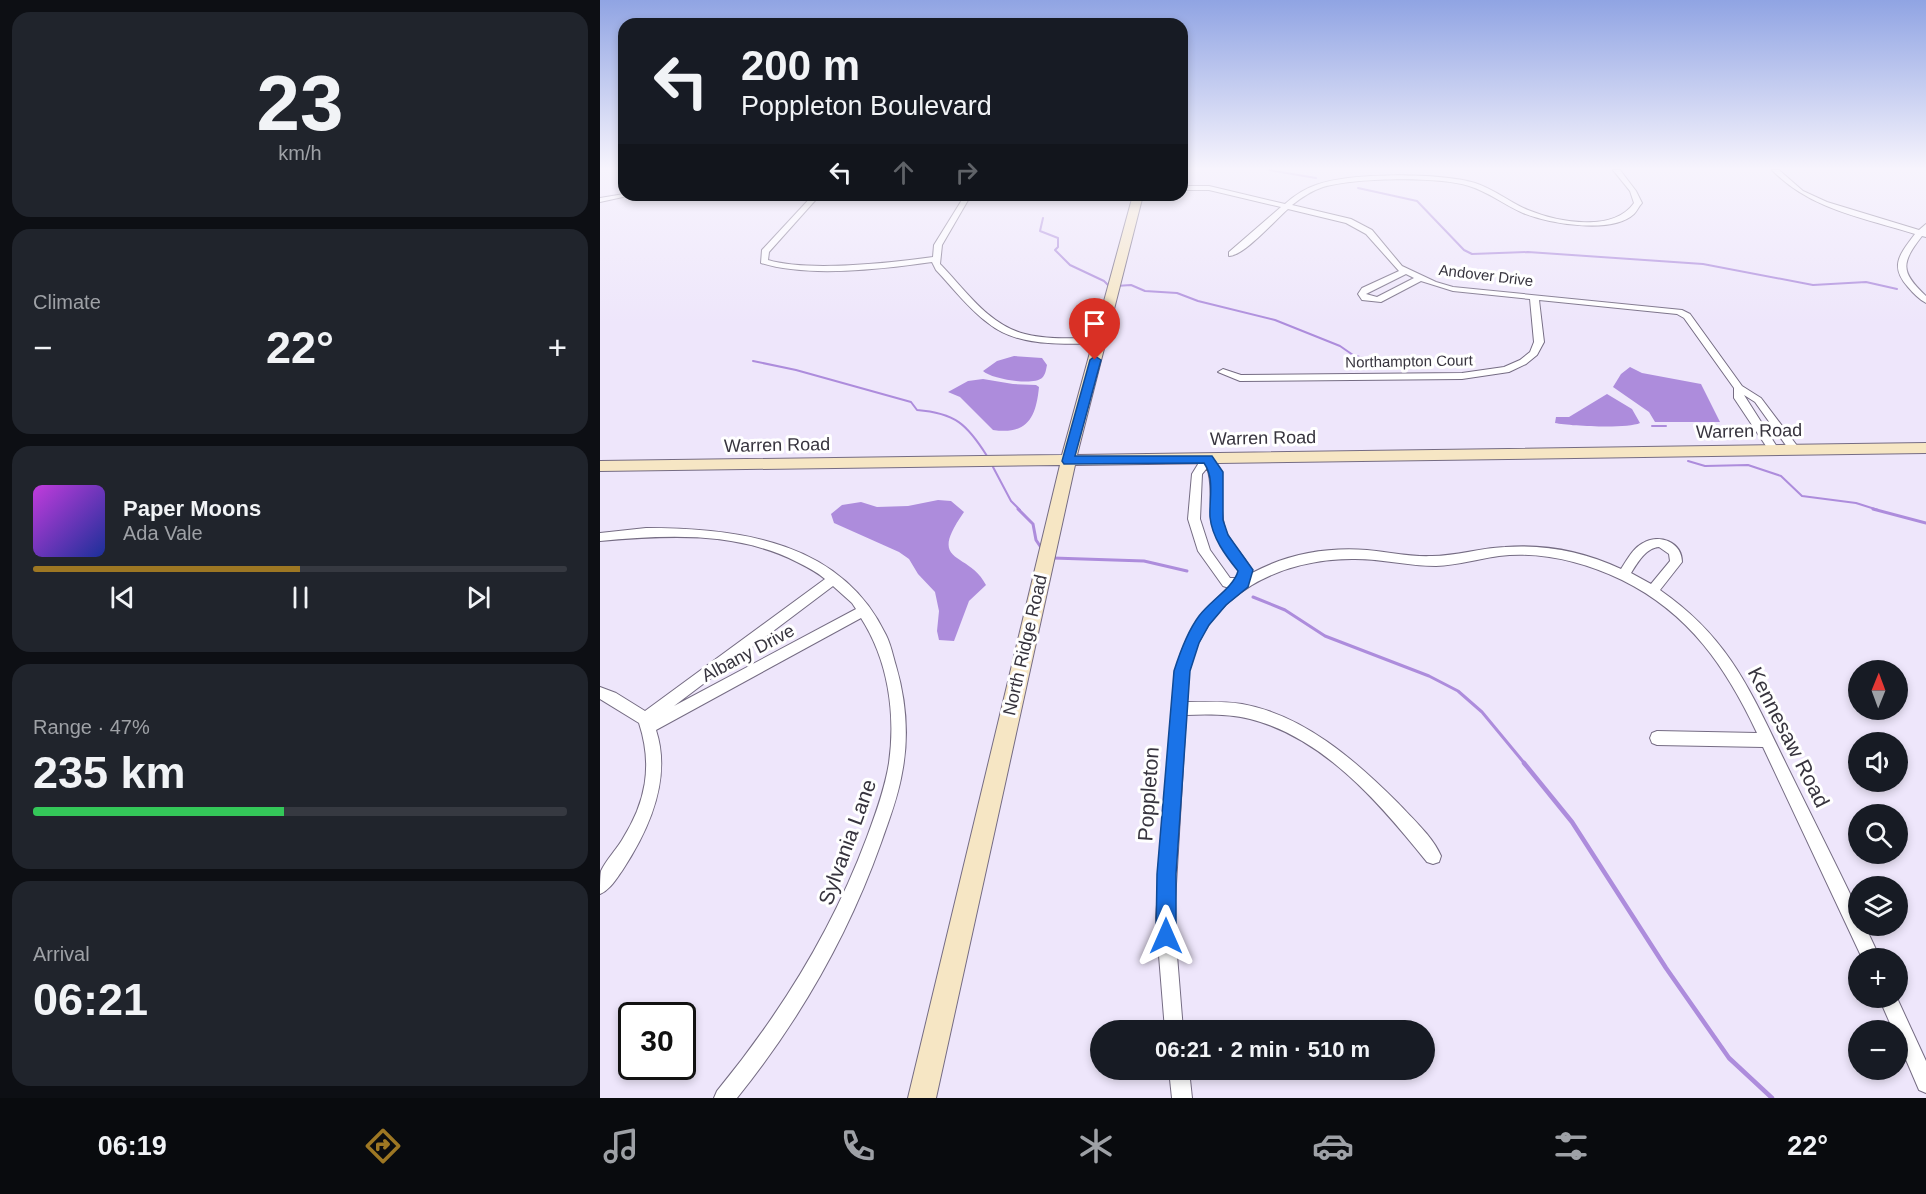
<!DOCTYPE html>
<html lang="en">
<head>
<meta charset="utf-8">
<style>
	body { margin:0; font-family:Arial,sans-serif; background:#20242c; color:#f1f3f6; height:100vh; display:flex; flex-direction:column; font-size:22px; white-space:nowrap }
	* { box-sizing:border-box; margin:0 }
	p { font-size:20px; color:#9ea1a6 }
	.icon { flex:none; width:33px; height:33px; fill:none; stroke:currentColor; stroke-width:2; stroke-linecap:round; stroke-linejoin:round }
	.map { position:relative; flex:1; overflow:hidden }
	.panel { display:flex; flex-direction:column; gap:12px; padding:12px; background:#0d0f14; width:600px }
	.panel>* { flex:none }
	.banner { position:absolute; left:18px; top:18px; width:570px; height:183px; border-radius:18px; box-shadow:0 3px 9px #0003; background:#171b24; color:#f1f3f6; overflow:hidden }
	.needle { width:39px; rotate:1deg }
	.fabs { position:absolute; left:1248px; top:660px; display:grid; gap:12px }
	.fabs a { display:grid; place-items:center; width:60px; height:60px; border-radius:50%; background:#171b24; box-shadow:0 3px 9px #0003; font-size:30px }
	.speed { position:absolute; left:18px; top:1002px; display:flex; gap:12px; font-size:30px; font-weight:700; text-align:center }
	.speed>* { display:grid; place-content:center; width:78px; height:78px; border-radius:50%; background:#171b24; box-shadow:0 3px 9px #0003; line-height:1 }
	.speed .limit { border:3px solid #111; border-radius:9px; background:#fff; color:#111 }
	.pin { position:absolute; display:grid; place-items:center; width:51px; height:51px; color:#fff; margin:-62px -26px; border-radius:50% 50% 50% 0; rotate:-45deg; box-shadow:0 0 6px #0007 }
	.pin .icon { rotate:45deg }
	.me { position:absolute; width:66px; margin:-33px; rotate:0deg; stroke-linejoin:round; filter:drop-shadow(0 0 4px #0008) }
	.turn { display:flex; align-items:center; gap:21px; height:126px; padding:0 24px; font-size:27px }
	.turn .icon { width:78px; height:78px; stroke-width:2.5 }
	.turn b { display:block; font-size:42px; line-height:51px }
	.lanes { display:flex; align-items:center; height:57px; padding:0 24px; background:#0003; justify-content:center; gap:30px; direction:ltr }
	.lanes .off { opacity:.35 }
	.big { font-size:45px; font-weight:700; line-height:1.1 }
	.panel .tile { flex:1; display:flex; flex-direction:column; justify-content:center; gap:9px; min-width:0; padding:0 21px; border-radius:18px; background:#20242c }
	.panel .dial { align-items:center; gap:0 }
	.dial b { font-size:78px; line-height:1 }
	.song { display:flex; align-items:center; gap:18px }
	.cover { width:72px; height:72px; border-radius:9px; background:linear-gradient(135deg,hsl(290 70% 55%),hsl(230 70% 35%)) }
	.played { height:6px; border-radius:3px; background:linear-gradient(90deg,#9d7723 50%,#363941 50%) }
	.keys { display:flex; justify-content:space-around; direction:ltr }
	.heat { display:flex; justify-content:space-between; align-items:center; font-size:33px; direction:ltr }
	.charge { height:9px; border-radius:4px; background:linear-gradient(90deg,#34c759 47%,#363941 0) }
	.trip { position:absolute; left:490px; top:1020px; width:345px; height:60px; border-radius:30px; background:#171b24; box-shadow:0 3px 9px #0003; font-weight:700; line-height:60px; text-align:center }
	.dock { display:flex; height:96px; justify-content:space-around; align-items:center; background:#090b0e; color:#9ea1a6 }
	.dock .icon { width:42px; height:42px }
	.dock .current { color:#9d7723 }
	.dock b { font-size:27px; color:#f1f3f6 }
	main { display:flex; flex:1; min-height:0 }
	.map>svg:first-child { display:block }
	.water { fill:#ad8cdc }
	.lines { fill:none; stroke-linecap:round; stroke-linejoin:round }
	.stream-far2 { stroke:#ad8cdc; stroke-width:2 }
	.stream-far1 { stroke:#ad8cdc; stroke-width:3 }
	.stream { stroke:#ad8cdc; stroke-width:4.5 }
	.street-casing { stroke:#756c83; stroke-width:2 }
	.secondary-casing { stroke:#756c83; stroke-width:2 }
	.street { fill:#fff; fill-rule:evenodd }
	.secondary { fill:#f6e6c4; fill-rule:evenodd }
	.route { fill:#1a73e8; stroke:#114b97; stroke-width:1.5 }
	.labels { text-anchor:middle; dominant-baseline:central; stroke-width:6; stroke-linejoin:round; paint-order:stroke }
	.far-street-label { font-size:15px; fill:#37343e; stroke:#fff }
	.street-label { font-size:18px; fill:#37343e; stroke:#fff }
	.near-street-label { font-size:21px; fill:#37343e; stroke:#fff }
</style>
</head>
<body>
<main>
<section class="panel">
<div class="tile dial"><b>23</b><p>km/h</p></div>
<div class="tile"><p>Climate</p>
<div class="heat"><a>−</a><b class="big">22°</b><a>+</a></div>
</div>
<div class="tile">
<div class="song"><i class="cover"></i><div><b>Paper Moons</b><p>Ada Vale</p></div></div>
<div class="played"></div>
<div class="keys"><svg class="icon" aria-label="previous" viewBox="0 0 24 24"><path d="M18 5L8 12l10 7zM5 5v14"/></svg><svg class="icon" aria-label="pause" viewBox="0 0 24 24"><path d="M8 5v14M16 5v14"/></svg><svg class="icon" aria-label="next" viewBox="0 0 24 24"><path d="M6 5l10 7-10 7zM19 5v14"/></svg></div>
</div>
<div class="tile"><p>Range · 47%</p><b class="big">235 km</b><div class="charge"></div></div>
<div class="tile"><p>Arrival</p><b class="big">06:21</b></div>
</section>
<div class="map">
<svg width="1326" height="1098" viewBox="0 0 1326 1098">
	<rect width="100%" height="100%" fill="#eee6fb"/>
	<g class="water">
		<path d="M414,356L442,358L447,365C446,369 446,374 442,378C433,386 391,379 383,371L397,361Z"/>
		<polygon points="1030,367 1042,373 1101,384 1120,422 1055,422 1049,412 1013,387 1021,374"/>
		<path d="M383,379L413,384L436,385L439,387C436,418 427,435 393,430L360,397L348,392L368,381Z"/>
		<path d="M1007,394L1032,409L1040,423C1027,429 970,426 955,423L956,417H969Z"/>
		<path d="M338,500L351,501L364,512C326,566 368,550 386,585L369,601L354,641L339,640L337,631L339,611L335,592L318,574L309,559L299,552L234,523L231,514L242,505L261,502L277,507L308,506Z"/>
	</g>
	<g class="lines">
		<g class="stream-far2">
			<polyline points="669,170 716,178"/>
			<polyline points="758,188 817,201 864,250 872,254 928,252 1103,264 1213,285 1266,282 1297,289"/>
			<polyline points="443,218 440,231 458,238 458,247 455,250 470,265 504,281 509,286"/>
			<polyline points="516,286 531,285 545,291 577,293 598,301 675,320 740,346 753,355 776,362"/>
			<path d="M153,361L196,370L311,402L317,410C355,413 367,424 387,456"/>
			<polyline points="1052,426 1066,426"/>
			<polyline points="1088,461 1105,466 1148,465 1181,476 1202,496 1256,503 1278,510"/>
			<polyline points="393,467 411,501 420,510"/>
		</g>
		<g class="stream-far1">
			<polyline points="418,509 433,524 436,540 442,549"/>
			<polyline points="1273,509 1326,523"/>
			<polyline points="453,558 544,561 587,571"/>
			<polyline points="653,597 685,610 725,636 829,676 858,691 882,712 925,764"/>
		</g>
		<polyline class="stream" points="924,763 972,822 1066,968 1129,1058 1172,1098"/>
		<defs>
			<g id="street">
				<path d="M1013,170H1020L1036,191L1042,203C1039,206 1037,211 1034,214C1011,235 948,223 923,213C904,205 889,192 869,186C836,176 756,178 723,187C711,191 701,198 692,205L751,219L772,230L802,266L836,282L853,287L1082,310L1090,314L1142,386L1161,398L1198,447L1199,449L1198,451H1190L1155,402L1144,395L1179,450L1178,452H1170L1134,398V388L1084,318L1077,314L939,300L944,342L937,355L926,364L909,372L862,379L640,381L618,372L623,369L641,375L862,373L904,367L920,360L930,352L934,342L930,299L853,291L821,281L781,302L762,300L758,294L762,288L799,271L766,234L746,223L688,209C675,220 644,256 629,256V252L681,207L609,190H582V186H609L685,204C694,196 704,189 716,185C751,172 839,173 875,183C894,189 909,202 928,210C957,222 1013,233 1034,203L1030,191ZM806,274L814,278L777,297L766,294Z"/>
				<path d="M1172,170H1179L1203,191L1227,202L1319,230L1326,224V237L1322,236C1301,263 1300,272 1326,296V303C1319,299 1313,293 1308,287C1289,266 1300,254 1315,234C1264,218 1211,210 1172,170Z"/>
				<polygon points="24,194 32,195 0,202 0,198"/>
				<path d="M213,195H220L169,252L168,260C208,272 290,263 333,257L334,245L365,195H371L342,245L340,264L342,266C366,291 389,325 425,334C449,340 475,338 500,338L505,341L500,344C462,343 419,348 388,323C368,308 353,288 336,270L332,262C283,269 208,278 161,263L162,250Z"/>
				<path d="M607,455L611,456C628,484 617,502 625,529C630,544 651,563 652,573C687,554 727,547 767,550C789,552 810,557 832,556C856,556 880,548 905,547C944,544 985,552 1021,569C1027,560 1033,548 1043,543C1059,533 1082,542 1082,562L1060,590C1132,640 1152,695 1189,770C1211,815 1234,860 1256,906L1258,911V926H1265L1280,958H1262L1163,747L1057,745L1052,743L1050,738L1052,733L1057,731L1157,733C1126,667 1089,613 1022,580C984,562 941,551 899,556C878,559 858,565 836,566C809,566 782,559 755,559C683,558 606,593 589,671C587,681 588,692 587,702C605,702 624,701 642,704C704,715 755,760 798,803C812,818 833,837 841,856L839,862L833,864L827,862C781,805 725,738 650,719C630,714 607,714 586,715L574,918L583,1030H565L556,918L575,671C587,639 601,609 629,588L623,586L598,551L588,519L592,474L603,456ZM607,468C612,481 610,493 611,506C611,532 623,552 640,571L638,578H630L610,550L600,519L602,474ZM1059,547L1069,554L1070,561L1051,584L1031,573C1038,562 1046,548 1059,547Z"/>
				<path d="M46,528C141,528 242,542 286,635C291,645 293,656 296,666C306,700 309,738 302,773C298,797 289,820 281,843C248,936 199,1021 137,1098H114L117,1091C180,1014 232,931 267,837C276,813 285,788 289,763C296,713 288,660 261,618L56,730C72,779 49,830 22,871C16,879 10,890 0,894C0,888 0,877 1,871C6,860 16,850 22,840C46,802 53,766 39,723L0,699V687L16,693L45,711L225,579C217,572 207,567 197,562C136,531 66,535 0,541V533ZM233,586L252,603L256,609L74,706Z"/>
				<polygon points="1279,998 1297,998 1326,1061 1326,1093 1319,1090 1298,1041 1298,1030 1293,1030"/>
				<polygon points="569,1070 589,1070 592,1098 572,1098"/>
			</g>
			<polygon id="secondary" points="533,195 543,195 477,455 1326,443 1326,453 475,465 336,1098 308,1098 460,465 0,471 0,461 462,455"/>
		</defs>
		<use href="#street" class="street-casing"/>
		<use href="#secondary" class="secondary-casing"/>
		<use href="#street" class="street"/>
		<use href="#secondary" class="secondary"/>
	</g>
	<linearGradient id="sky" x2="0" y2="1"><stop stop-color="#90a4e3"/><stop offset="0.52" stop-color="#f7f4fd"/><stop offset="1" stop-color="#f7f4fd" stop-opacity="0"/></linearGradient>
	<rect width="1326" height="324" fill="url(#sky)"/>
	<path class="route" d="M495,356L501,360L475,456H612L623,472V520L628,535L653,570L648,587L626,605L609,625L599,643L590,671L576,874V936L573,943L566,946L559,943L556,936L557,874L574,671C580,652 587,632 599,616C610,601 634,587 638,571C626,556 612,538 610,517C609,498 615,479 604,463L464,464L462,461L490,360Z"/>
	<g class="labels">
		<g class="far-street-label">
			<text transform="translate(886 275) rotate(7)">Andover Drive</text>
			<text transform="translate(809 361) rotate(-1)">Northampton Court</text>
		</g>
		<g class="street-label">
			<text transform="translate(1149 431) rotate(-1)">Warren Road</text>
			<text transform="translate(663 438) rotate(-1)">Warren Road</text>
			<text transform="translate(177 445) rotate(-1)">Warren Road</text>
			<text transform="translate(425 645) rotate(-77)">North Ridge Road</text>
			<text transform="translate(148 653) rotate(-28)">Albany Drive</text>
		</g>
		<g class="near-street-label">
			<text transform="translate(1189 737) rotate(63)">Kennesaw Road</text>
			<text transform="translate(548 794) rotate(-86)">Poppleton</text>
			<text transform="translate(247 842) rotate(-70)">Sylvania Lane</text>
		</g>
	</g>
</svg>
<div class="fabs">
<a><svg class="needle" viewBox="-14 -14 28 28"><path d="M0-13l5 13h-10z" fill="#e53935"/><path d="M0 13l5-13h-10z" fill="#9ea1a6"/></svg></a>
<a><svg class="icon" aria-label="sound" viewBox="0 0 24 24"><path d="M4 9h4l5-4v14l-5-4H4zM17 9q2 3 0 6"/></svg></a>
<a><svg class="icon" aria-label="search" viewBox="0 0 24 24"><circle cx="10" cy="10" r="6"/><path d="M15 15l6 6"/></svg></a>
<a><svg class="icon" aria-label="layers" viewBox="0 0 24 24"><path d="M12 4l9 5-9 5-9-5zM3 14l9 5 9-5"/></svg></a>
<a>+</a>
<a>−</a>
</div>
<div class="speed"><div class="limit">30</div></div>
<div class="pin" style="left:495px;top:360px;background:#d93025"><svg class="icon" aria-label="arrive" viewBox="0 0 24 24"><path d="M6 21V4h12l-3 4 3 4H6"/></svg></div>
<svg class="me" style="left:566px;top:936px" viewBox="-20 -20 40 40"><path d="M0-17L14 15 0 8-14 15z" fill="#1a73e8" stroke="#fff" stroke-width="4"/></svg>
<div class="trip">06:21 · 2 min · 510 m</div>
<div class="banner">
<div class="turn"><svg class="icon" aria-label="left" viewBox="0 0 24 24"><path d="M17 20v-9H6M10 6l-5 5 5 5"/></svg><div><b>200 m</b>Poppleton Boulevard</div></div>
<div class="lanes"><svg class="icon" aria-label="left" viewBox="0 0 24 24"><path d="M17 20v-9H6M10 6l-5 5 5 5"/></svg><svg class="icon off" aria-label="ahead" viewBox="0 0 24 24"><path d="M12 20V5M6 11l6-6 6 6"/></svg><svg class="icon off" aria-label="right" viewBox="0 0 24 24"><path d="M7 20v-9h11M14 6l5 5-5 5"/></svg></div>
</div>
</div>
</main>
<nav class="dock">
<b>06:19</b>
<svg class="icon current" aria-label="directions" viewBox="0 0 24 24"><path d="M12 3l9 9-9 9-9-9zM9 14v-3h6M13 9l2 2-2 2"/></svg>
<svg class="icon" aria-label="music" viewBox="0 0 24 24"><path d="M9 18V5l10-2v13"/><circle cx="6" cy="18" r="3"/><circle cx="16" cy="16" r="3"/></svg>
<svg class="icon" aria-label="phone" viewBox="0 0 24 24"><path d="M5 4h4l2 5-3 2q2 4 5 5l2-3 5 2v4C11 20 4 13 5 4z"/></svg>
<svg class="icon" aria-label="climate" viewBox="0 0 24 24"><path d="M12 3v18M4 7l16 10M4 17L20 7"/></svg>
<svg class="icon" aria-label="car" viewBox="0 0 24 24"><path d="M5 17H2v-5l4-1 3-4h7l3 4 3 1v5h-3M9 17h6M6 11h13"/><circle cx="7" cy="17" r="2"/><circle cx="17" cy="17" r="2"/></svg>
<svg class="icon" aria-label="filters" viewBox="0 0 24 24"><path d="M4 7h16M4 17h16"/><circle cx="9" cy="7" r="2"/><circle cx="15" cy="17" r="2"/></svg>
<b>22°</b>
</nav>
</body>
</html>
